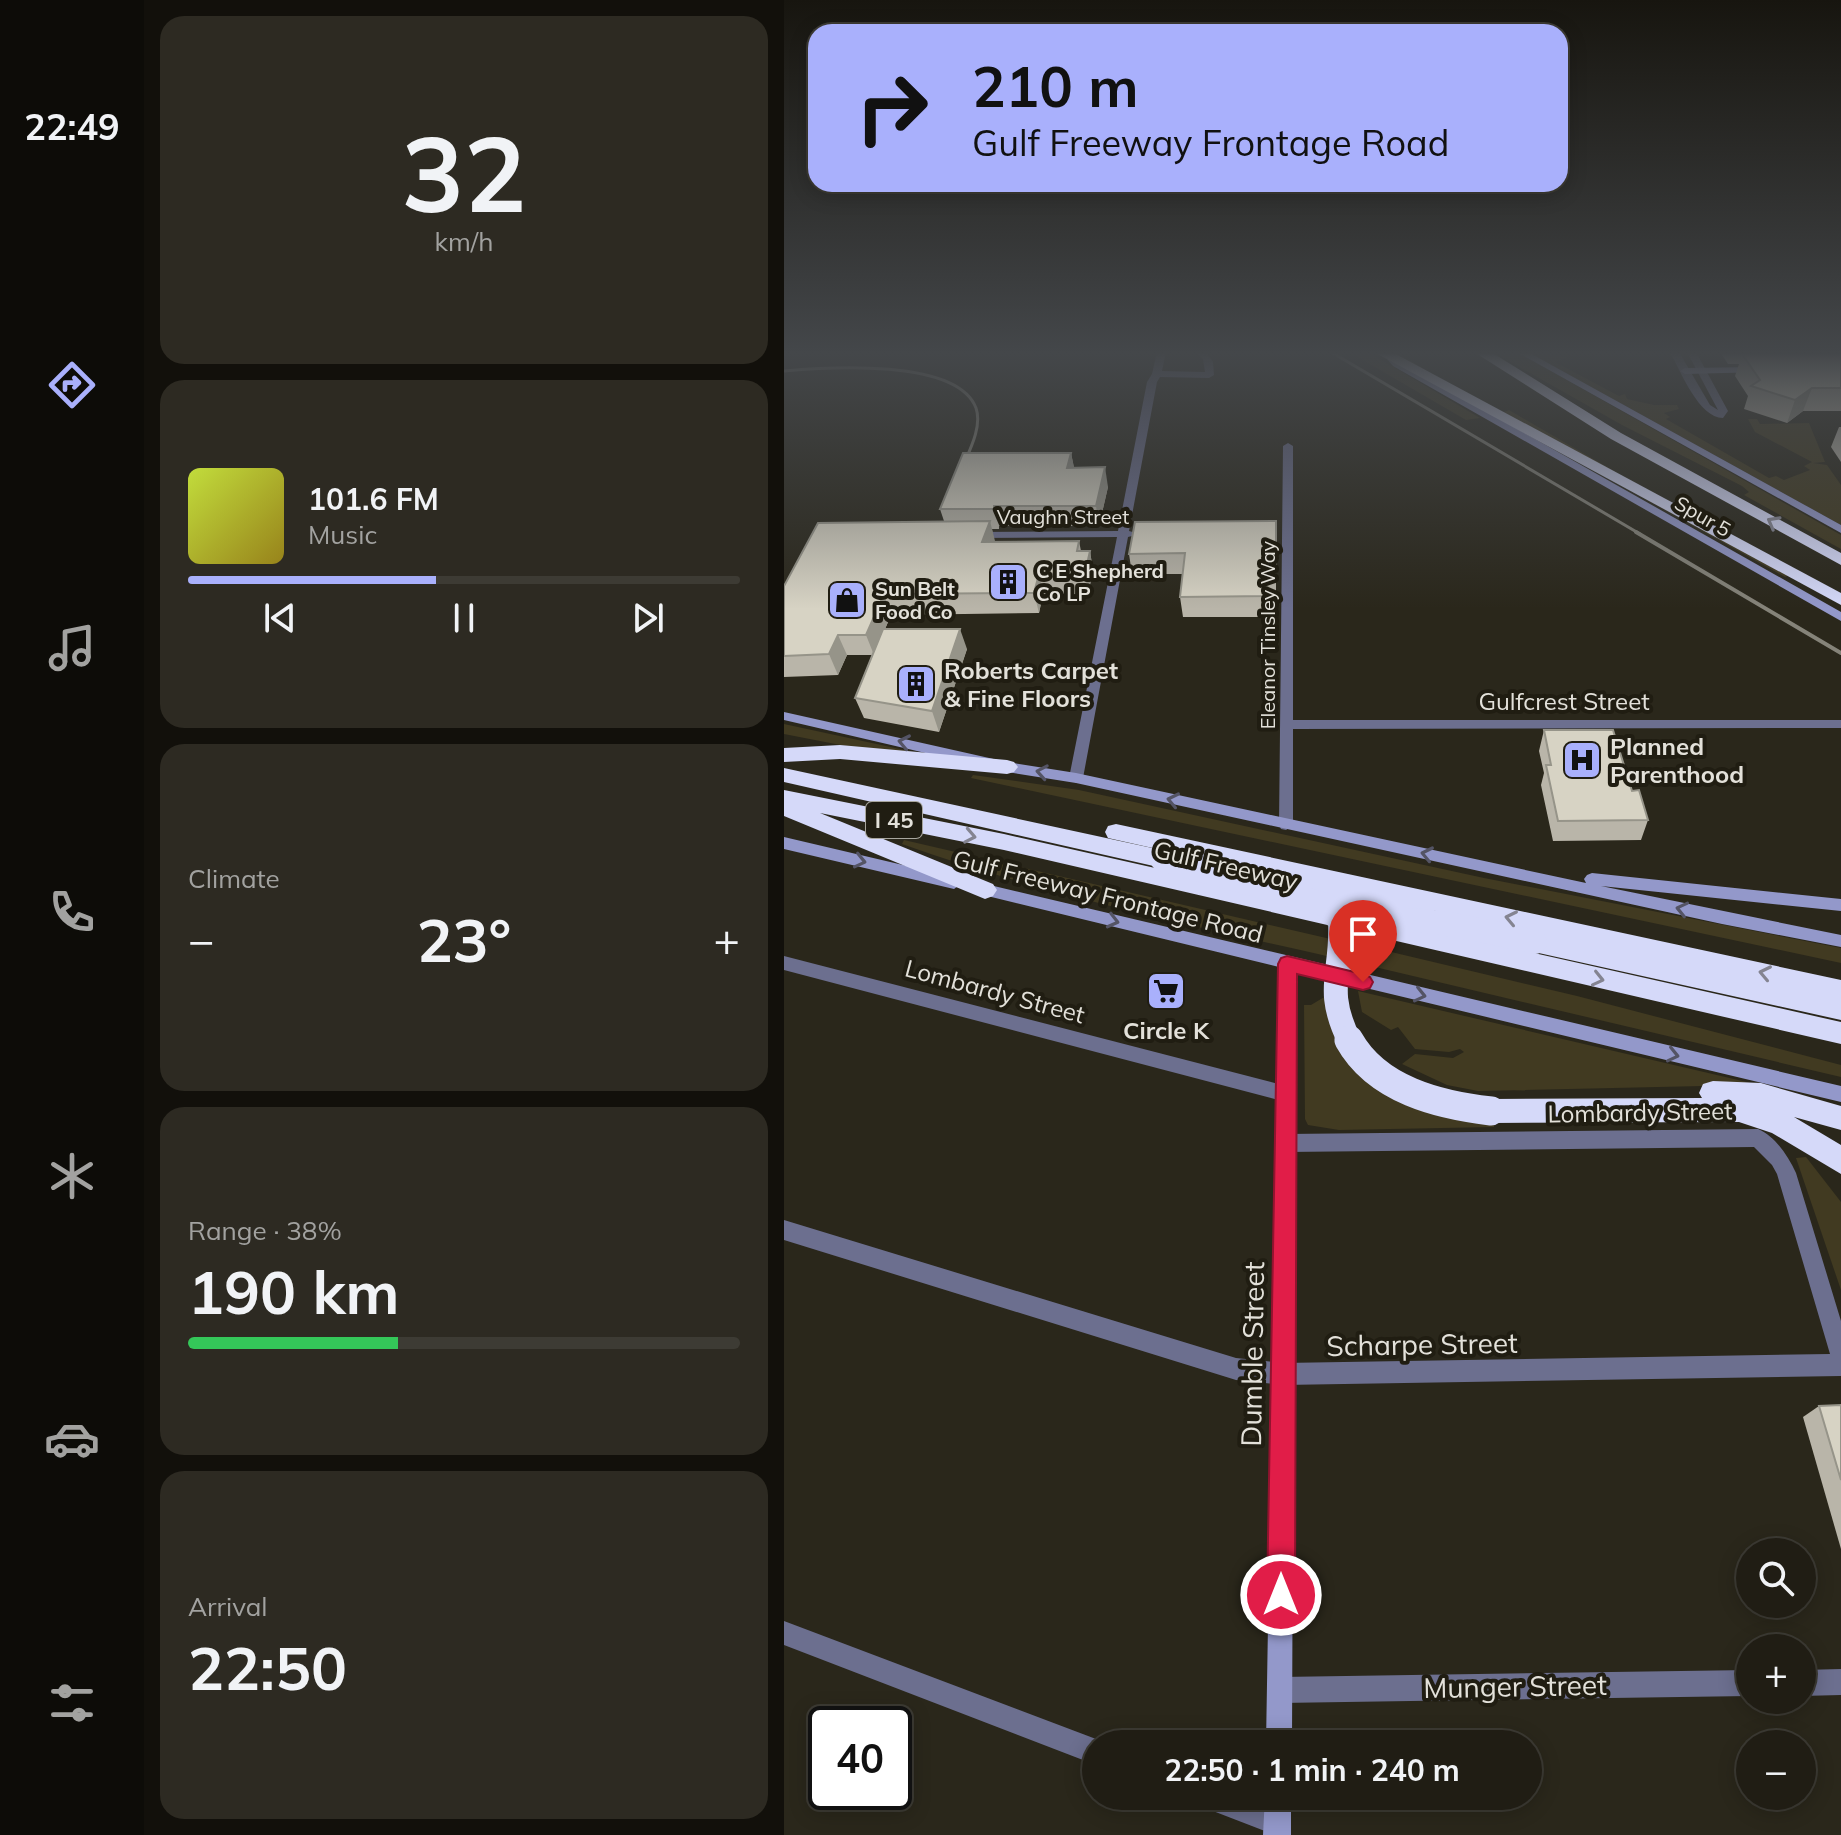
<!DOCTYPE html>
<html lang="en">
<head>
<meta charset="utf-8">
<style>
	body { margin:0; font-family:Mulish,sans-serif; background:#2d2a22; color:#f1f3f6; height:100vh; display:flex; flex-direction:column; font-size:30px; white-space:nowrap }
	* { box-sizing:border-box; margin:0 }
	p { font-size:26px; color:#a2a2a0 }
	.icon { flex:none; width:44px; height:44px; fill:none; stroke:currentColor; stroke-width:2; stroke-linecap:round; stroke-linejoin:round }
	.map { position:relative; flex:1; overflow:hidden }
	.sheet { display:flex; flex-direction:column; gap:16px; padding:16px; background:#12100b; width:640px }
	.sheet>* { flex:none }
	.banner { position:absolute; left:24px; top:24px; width:760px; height:168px; border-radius:24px; box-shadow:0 4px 20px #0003,0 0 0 2px #3d3b34; background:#a9b0fc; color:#111; overflow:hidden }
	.buttons { position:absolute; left:952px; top:1538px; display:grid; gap:16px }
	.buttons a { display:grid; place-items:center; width:80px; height:80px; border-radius:50%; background:#201d14; box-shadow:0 4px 20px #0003,0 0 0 2px #3d3b34; font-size:40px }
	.speed { position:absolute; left:24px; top:1706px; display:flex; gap:16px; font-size:40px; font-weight:700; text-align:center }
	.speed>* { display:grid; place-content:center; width:104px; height:104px; border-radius:50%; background:#201d14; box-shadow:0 4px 20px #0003,0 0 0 2px #3d3b34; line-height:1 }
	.speed .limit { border:4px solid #111; border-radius:12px; background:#fff; color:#111 }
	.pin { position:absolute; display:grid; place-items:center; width:68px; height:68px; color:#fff; margin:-82px -34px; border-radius:50% 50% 50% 0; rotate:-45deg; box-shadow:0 0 8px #0007 }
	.pin .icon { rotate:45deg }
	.me { position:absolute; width:88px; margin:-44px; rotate:0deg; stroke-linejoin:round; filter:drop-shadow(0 0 6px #0008) }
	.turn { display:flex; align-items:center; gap:28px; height:168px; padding:0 32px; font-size:36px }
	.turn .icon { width:104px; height:104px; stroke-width:2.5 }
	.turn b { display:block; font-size:56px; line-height:68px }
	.big { font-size:60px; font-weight:700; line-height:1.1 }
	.sheet .card { flex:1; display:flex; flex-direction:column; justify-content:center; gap:12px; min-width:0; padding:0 28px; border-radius:24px; background:#2d2a22 }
	.sheet .dial { align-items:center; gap:0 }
	.dial b { font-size:104px; line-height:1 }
	.song { display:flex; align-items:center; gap:24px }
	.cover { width:96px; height:96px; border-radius:12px; background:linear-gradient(135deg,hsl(70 70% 55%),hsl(50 70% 35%)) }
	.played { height:8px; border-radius:4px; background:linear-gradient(90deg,#a9b0fc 45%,#3d3b34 45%) }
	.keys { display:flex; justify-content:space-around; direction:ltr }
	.heat { display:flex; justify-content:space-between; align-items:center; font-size:44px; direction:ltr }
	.charge { height:12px; border-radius:6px; background:linear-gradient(90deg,#34c759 38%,#3d3b34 0) }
	.trip { position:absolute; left:298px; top:1730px; width:460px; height:80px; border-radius:40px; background:#201d14; box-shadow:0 4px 20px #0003,0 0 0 2px #3d3b34; font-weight:700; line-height:80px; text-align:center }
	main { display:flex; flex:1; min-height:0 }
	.tab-bar { display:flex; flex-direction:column; width:144px; justify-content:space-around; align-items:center; background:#0d0c08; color:#a2a2a0 }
	.tab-bar .icon { width:56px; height:56px }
	.tab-bar .current { color:#a9b0fc }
	.tab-bar b { font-size:36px; color:#f1f3f6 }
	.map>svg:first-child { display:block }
	.green { fill:#413a21 }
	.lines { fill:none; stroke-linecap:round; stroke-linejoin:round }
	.street { fill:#6c6f8f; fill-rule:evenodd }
	.secondary { fill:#9398ca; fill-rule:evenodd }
	.highway { fill:#d5d9f9; fill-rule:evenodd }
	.rail-far1 { stroke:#858379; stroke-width:3 }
	.rail { stroke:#858379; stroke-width:4 }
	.highway-bridge-far1 { stroke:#d5d9f9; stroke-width:24 }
	.highway-bridge { stroke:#d5d9f9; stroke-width:29 }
	.wall { fill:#b9b5a9 }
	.shaded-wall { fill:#969489 }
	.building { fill:#d7d3c4; stroke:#969489; stroke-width:2 }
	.oneway { stroke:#848491 }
	.oneway2 { stroke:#545465 }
	.route { fill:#e11d48; stroke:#92132f; stroke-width:2 }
	.labels { text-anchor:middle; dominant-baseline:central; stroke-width:8; stroke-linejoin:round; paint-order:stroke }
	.far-street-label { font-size:20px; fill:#e3e1da; stroke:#201d12 }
	.far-poi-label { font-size:20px; font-weight:bold; fill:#e3e1da; stroke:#201d12; text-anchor:start }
	.shield { fill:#201d12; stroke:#a8a69e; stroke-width:2 }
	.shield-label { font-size:22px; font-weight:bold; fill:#e3e1da }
	.poi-label { font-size:24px; font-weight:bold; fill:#e3e1da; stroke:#201d12; text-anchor:start }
	.street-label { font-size:24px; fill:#e3e1da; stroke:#201d12 }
	.near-street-label { font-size:28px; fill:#e3e1da; stroke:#201d12 }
</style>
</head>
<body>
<main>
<nav class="tab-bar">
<b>22:49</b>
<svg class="icon current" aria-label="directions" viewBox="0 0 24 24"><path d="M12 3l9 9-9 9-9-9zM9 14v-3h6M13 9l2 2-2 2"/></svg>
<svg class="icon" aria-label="music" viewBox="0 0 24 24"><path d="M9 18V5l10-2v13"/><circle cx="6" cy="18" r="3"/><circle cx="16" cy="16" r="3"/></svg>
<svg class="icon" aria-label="phone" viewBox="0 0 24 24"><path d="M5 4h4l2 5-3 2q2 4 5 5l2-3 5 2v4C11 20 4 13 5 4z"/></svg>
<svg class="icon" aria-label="climate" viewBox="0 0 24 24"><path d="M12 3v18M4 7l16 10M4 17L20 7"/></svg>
<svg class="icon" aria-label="car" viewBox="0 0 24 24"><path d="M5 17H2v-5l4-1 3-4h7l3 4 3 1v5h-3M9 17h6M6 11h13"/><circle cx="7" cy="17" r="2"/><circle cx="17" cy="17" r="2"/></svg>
<svg class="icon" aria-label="filters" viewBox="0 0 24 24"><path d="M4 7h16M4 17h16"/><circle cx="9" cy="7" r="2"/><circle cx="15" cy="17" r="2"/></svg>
</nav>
<section class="sheet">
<div class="card dial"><b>32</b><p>km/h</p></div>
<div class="card">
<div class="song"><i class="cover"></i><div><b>101.6 FM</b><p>Music</p></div></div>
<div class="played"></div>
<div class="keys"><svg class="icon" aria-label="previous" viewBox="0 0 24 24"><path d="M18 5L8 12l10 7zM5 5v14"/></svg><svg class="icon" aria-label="pause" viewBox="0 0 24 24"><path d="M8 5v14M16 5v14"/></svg><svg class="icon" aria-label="next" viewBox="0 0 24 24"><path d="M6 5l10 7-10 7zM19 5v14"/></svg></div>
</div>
<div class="card"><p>Climate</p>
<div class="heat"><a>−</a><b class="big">23°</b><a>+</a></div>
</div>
<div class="card"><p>Range · 38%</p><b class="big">190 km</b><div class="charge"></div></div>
<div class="card"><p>Arrival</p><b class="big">22:50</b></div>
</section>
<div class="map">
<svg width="1057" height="1835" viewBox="0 0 1057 1835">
	<rect width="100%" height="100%" fill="#2a271b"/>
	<g class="green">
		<polygon points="565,352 584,352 696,418 682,420"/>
		<polygon points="598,352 613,352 713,415 725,410 1007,574 1001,577"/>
		<polygon points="709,352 733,352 1057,535 1057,549 960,495 965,492 958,486 838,425"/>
		<polygon points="752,352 784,357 771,362 835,396 841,394 843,399 870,405 893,405 895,409 880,413 886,417 882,419 985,478 992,476 1000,480 1026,470 1020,466 1028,462 971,432 964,419 973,419 976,424 1025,423 1041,462 1029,463 1043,465 1057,485 1057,525 753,357"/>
		<polygon points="0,724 139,754 77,749 0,734"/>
		<polygon points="189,775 295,790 700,878 1057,948 1057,963 187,778"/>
		<path d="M120,840L551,940L547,957C402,924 257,894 118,844Z"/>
		<polygon points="582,946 793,996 1057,1065 1057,1077 574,963"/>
		<polygon points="574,991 1001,1091 919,1086 694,1091 663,1085 618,1064 631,1054 669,1058 680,1052 676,1049 665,1052 631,1049 614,1027 607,1030 578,1012"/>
		<polygon points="542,996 567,1055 710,1121 710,1127 555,1130 524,1125 521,1119 520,1005 527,1005"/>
		<polygon points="1022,1157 1057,1202 1057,1290 1012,1158"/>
	</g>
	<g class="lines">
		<g class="street">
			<polygon points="373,352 382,352 378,371 421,372 419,359 411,352 422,352 429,362 430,375 425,378 376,377 373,382 345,531 356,534 344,537 299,778 292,783 285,778 333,537 189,538 183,535 189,532 334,531 363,382 368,374"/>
			<path d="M886,352H895L926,405L934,410L903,352H912L944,411L939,418C915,418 897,372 886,352Z"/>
			<polygon points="504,443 509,446 509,720 1057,720 1057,728 509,729 509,825 502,830 497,829 495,825 499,446"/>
			<polygon points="0,956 502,1086 508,1088 511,1094 508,1100 502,1102 0,970"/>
			<path d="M974,1129C992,1137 1004,1156 1012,1173L1057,1321V1376L499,1385L452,1380L0,1240V1220L452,1358L499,1363L1046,1354L993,1174L988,1165L970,1147L502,1152L495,1149L493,1143L495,1137L502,1134Z"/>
			<polygon points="0,1621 312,1739 322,1744 312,1744 312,1765 0,1645"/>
			<polygon points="1057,1669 1057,1695 1018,1696 1018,1670"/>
			<polygon points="966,1670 966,1696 496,1703 487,1699 483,1690 487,1681 496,1677"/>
			<polygon points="413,1796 461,1796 503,1812 507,1822 503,1832 491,1835 416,1806"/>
		</g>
		<g class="secondary">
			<polygon points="733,352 744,352 1057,525 1057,533"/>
			<polygon points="605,357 611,357 615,362 1057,612 1057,621 609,366 603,359"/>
			<polygon points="975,367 980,370 978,372 901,374 896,371 901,368"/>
			<polygon points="0,712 223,762 292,773 802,883 800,879 803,875 808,873 1057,899 1057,911 817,886 1057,935 1057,947 938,924 292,783 223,772 0,720"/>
			<polygon points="0,837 170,877 178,883 170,889 0,849"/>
			<polygon points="193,882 1057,1086 1057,1102 511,971 508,1744 482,1744 495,967 187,892 185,888 187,884"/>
			<polygon points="481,1796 507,1796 507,1835 479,1835"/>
		</g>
		<g class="highway">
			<polygon points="590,352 608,352 1057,593 1057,605"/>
			<polygon points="690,352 707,352 837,433 1057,553 1057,565 827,439"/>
			<polygon points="56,745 223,760 230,762 234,767 230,772 223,774 56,759 0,762 0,748"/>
			<polygon points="0,768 396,854 404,857 407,863 404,869 396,872 0,782"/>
			<polygon points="0,790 220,834 1057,1022 1057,1044 220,850 36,813 209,884 213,890 209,896 201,899 0,816"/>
			<polygon points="332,824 1057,980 1057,1020 732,948 723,945 720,938 723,931 732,928 647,910 650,916 646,923 638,925 518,898 510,895 506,889 510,883 516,881 324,838 321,832 324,826"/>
			<polygon points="929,1081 977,1083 1057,1106 1057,1130 1010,1117 1057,1145 1057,1174 988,1133 955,1122 707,1123 697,1120 693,1111 697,1102 707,1099 918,1098 915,1093 919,1084"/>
		</g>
		<g class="rail-far1">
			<polyline points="547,352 856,534"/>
			<path d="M0,371C43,367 173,358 192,408C199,428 183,455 176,473"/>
		</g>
		<polyline class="rail" points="852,532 1057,653"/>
		<g class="highway-bridge-far1">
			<path d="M378,859L542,905L556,921C559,973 539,988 566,1042"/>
			<path d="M565,971C568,955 572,937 586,927C614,907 716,935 751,942"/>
		</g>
		<path class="highway-bridge" d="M565,1040C593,1090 655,1105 707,1111"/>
	</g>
	<g class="wall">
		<polygon points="936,352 1057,352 1057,411 1019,411 1003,423 960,409 964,396 951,376 955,364 944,364"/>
		<polygon points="1055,427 1057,427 1057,462 1047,447"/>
		<polygon points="287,453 290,468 324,487 315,526 215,526 215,529 208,529 210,542 295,541 297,551 306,551 309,571 304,594 259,594 255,613 107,615 101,629 183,649 155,732 80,718 71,698 88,655 63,655 54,675 0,677 0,586 160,521 156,509"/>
		<polygon points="492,521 492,593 484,593 484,617 399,617 396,597 399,574 348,574 345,554"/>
		<polygon points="760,730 848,791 864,820 857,840 769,841 757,785 760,773 755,751"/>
		<polygon points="1057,1405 1057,1549 1019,1417 1035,1406"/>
	</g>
	<g class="shaded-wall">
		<polygon points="1028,388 1019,411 1003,423 1011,400"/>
		<polygon points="287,453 291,472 283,468"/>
		<polygon points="321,467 324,487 315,526 312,506"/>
		<polygon points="206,521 211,541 204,562 198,542"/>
		<polygon points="306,551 309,571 304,594 301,573"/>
		<polygon points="255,574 259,594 255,613 250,593"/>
		<polygon points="100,594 107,615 90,655 82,635"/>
		<polygon points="176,629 183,649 155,732 148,711"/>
		<polygon points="54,635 63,655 54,675 45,654"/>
	</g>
	<g class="building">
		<polygon points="1057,352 1057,388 1028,388 1011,400 967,386 976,380 958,354"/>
		<polygon points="179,453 287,453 283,468 321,467 312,506 210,506 210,509 156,509"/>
		<polygon points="206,521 198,542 295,541 293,551 306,551 301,573 255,574 250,593 100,594 82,635 54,635 45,654 0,656 0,586 34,523"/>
		<polygon points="492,521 492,572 484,572 483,596 396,597 401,553 345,554 351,522"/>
		<polygon points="99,629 176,629 148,711 71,698"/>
		<polygon points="760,730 829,730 848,791 855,790 864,820 774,821 762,765 767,765"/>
		<polygon points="1057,1405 1057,1480 1035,1406"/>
	</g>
	<defs><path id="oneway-chevron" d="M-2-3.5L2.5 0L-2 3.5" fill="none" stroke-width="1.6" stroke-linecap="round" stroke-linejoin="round" transform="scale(2)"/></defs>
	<g class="oneway">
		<use href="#oneway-chevron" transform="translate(989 522) rotate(-151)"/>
		<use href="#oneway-chevron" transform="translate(186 836) rotate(11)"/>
		<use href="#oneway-chevron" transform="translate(727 918) rotate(-168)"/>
		<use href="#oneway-chevron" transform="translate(981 973) rotate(-168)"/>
		<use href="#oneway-chevron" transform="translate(814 979) rotate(13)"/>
	</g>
	<g class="oneway2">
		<use href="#oneway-chevron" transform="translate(120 742) rotate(-168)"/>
		<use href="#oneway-chevron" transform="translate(258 772) rotate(-170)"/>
		<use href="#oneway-chevron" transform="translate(389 800) rotate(-168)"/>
		<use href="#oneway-chevron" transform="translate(643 854) rotate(-168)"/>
		<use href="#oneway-chevron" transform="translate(76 861) rotate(13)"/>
		<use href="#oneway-chevron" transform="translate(898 909) rotate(-167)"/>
		<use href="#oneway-chevron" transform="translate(329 921) rotate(14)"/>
		<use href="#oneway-chevron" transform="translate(636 995) rotate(13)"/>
		<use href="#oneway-chevron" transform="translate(889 1055) rotate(13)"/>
	</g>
	<linearGradient id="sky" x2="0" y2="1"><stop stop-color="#17150f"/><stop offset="0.58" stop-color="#44474a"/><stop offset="1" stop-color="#44474a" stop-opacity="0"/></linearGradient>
	<rect width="1057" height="609" fill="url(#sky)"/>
	<polygon class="route" points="503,956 579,974 586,977 589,982 586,988 579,990 513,974 511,1595 507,1605 497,1609 487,1605 483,1595 494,964 497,958"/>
	<defs>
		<symbol id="building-square" viewBox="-11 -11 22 22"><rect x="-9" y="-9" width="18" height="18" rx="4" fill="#a9b0fc" stroke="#201d12"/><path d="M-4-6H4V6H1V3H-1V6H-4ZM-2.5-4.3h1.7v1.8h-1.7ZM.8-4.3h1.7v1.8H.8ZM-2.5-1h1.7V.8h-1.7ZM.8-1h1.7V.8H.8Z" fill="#111"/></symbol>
		<symbol id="shop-square" viewBox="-11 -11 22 22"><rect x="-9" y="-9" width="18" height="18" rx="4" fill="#a9b0fc" stroke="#201d12"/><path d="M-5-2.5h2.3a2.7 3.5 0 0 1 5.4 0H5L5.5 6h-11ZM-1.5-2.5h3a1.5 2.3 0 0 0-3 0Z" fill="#111"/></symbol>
		<symbol id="hospital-square" viewBox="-11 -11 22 22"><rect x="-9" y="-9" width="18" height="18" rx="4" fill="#a9b0fc" stroke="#201d12"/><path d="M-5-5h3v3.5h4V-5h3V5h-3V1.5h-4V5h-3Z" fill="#111"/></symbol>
		<symbol id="supermarket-square" viewBox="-11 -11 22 22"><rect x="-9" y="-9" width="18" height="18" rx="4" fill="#a9b0fc" stroke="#201d12"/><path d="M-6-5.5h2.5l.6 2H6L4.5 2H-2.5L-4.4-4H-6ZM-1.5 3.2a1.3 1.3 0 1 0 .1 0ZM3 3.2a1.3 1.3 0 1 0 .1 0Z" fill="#111"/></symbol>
	</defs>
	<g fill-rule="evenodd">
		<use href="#building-square" x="202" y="560" width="44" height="44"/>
		<use href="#shop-square" x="41" y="578" width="44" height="44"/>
		<use href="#building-square" x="110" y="662" width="44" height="44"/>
		<use href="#hospital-square" x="776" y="738" width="44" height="44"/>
		<use href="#supermarket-square" x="360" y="969" width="44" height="44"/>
	</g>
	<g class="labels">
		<g class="far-street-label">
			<text x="279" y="516">Vaughn Street</text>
			<text transform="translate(919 516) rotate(30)">Spur 5</text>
			<text transform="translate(483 635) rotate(-90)">Eleanor Tinsley Way</text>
		</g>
		<g class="far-poi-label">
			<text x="252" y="570">C E Shepherd<tspan x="252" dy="23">Co LP</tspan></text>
			<text x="91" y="588">Sun Belt<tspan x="91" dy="23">Food Co</tspan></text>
		</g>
		<rect class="shield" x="82" y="802" width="56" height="36" rx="6"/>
		<g class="shield-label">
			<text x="110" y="820">I 45</text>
		</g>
		<g class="poi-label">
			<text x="160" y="670">Roberts Carpet<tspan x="160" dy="28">&amp; Fine Floors</tspan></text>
			<text x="826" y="746">Planned<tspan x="826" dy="28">Parenthood</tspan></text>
			<text x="382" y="1030" text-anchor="middle">Circle K</text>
		</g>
		<g class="street-label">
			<text x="780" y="701">Gulfcrest Street</text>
			<text transform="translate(442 865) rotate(13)">Gulf Freeway</text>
			<text transform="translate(324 896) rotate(14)">Gulf Freeway Frontage Road</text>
			<text transform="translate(211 991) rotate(15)">Lombardy Street</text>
			<text transform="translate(856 1112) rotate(-1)">Lombardy Street</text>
		</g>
		<g class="near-street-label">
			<text transform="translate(638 1344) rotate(-1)">Scharpe Street</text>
			<text transform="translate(468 1354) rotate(-89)">Dumble Street</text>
			<text transform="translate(731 1686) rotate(-1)">Munger Street</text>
		</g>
	</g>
</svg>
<div class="buttons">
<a><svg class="icon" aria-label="search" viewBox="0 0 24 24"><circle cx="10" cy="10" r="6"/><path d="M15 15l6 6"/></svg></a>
<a>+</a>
<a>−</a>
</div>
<div class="speed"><div class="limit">40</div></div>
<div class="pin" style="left:579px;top:982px;background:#d93025"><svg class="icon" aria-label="arrive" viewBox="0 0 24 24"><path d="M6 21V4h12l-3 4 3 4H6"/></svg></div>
<svg class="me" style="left:497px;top:1595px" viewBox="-20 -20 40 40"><circle r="17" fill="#e11d48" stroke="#fff" stroke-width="3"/><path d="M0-11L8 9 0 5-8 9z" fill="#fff"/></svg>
<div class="trip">22:50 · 1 min · 240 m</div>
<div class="banner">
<div class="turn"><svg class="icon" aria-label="right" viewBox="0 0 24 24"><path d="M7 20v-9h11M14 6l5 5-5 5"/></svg><div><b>210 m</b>Gulf Freeway Frontage Road</div></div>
</div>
</div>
</main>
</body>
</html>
